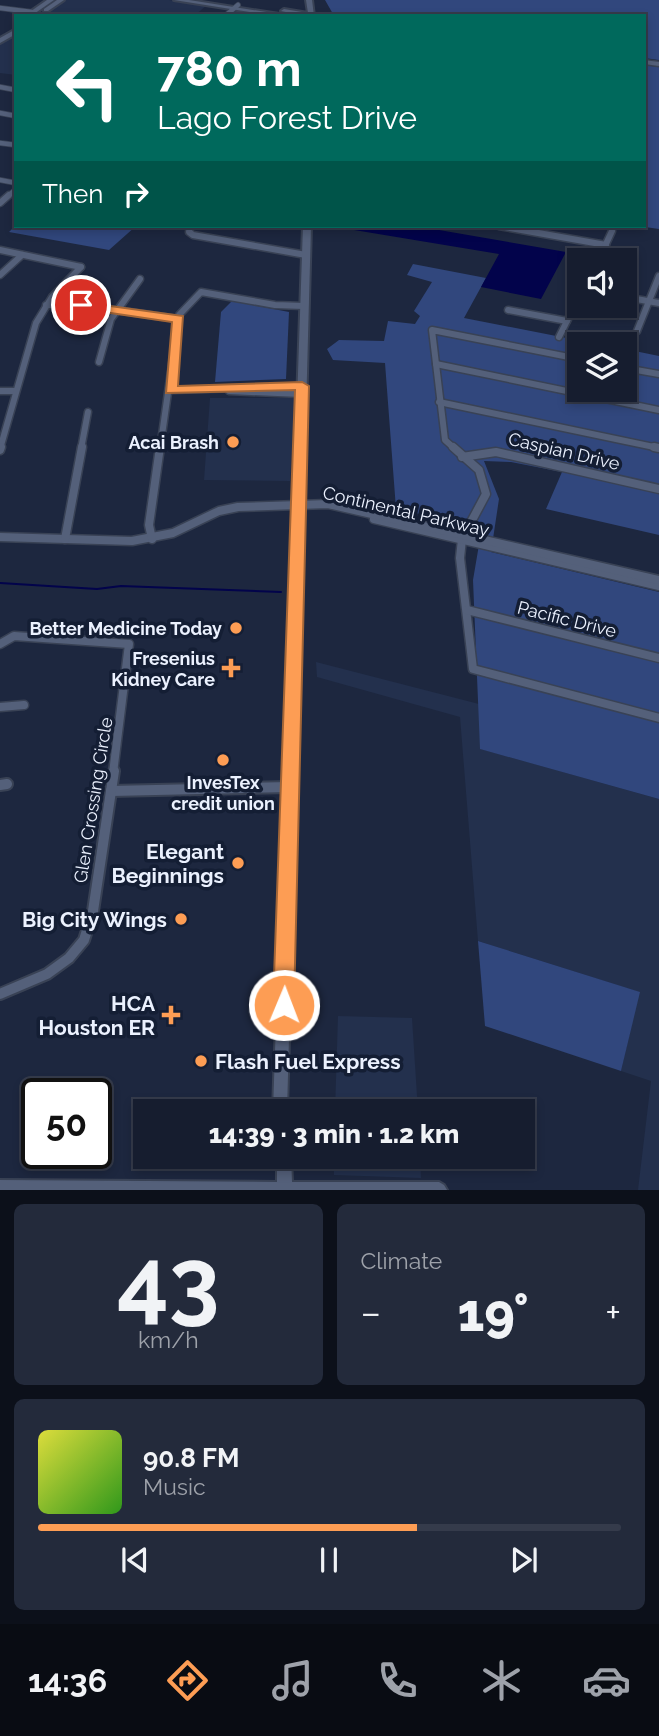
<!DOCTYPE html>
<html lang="en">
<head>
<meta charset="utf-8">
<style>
	body { margin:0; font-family:Raleway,sans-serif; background:#232a3b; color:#f1f3f6; height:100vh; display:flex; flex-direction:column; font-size:26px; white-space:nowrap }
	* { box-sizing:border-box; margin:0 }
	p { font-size:23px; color:#9ea2aa }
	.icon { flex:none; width:38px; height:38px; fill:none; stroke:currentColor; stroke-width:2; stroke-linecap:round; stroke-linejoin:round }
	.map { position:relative; height:1190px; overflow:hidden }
	.sheet { display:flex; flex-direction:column; gap:14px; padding:14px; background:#0c101a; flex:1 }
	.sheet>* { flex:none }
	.guide { position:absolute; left:14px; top:14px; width:632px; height:214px; border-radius:0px; box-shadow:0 4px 10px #0003,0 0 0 2px #353b4b; background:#00695c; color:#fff; overflow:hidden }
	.tools { position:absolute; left:567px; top:248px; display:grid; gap:14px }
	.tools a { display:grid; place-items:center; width:70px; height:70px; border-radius:0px; background:#161d2f; box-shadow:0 4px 10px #0003,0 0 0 2px #353b4b; font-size:35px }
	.speed { position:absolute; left:21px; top:1078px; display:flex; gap:14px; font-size:35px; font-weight:700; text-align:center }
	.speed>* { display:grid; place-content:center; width:91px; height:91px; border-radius:50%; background:#161d2f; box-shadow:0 4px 10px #0003,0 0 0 2px #353b4b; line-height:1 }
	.speed .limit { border:4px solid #111; border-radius:10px; background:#fff; color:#111 }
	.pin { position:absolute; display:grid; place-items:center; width:60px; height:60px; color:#fff; margin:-30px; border:4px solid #fff; border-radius:50%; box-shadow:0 2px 7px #0007 }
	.me { position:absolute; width:77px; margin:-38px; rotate:1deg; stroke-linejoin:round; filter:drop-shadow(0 0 5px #0008) }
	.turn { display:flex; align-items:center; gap:24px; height:147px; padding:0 28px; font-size:32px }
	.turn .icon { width:91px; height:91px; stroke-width:2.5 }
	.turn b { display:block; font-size:49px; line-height:60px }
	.then { display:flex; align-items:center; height:66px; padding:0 28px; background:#0003; gap:14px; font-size:26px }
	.big { font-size:52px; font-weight:800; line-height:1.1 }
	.sheet .tile { flex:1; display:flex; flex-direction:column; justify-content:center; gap:10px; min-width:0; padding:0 24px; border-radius:10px; background:#232a3b }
	.sheet .dial { align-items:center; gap:0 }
	.dial b { font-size:91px; line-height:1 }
	.song { display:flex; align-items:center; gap:21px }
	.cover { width:84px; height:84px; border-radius:10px; background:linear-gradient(135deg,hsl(60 70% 55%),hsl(110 70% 35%)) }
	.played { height:7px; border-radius:4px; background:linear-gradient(90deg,#fd9d54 65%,#353b4b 65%) }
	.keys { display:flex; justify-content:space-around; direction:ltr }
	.heat { display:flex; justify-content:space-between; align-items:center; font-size:38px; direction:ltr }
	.sheet .tiles { flex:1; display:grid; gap:14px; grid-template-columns:1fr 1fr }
	.tile:last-child { grid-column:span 2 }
	.trip { position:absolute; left:133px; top:1099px; width:402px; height:70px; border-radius:0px; background:#161d2f; box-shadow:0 4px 10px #0003,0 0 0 2px #353b4b; font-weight:800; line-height:70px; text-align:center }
	.tab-bar { display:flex; height:112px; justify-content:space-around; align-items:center; background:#090c13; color:#9ea2aa }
	.tab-bar .icon { width:49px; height:49px }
	.tab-bar .current { color:#fd9d54 }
	.tab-bar b { font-size:32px; color:#f1f3f6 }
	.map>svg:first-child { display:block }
	.built { fill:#23304d }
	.green { fill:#31477d }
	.water { fill:#02034b }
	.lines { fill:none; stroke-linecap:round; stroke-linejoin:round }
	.stream { stroke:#02034b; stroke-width:2 }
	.minor-far3-casing { stroke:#394255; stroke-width:6 }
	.minor-far2-casing { stroke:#394255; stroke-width:9 }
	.minor-far1-casing { stroke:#394255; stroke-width:11 }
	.minor-casing { stroke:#394255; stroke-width:14 }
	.tertiary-casing { stroke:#394255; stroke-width:3 }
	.secondary-casing { stroke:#394255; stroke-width:4 }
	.minor-far3 { stroke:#54607a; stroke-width:4.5 }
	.minor-far2 { stroke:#54607a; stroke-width:6 }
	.minor-far1 { stroke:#54607a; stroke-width:8 }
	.minor { stroke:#54607a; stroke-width:10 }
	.tertiary { fill:#54607a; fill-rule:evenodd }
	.secondary { fill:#54607a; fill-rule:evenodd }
	.route { fill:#fd9d54; stroke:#a46637; stroke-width:2 }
	.poi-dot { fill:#fd9d54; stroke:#141e34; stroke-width:2.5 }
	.labels { text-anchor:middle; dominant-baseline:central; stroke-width:7; stroke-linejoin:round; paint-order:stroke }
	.poi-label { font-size:18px; font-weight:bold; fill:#ebf1fe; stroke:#141e34; text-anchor:end }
	.street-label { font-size:18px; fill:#ebf1fe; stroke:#141e34 }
	.near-poi-label { font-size:21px; font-weight:bold; fill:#ebf1fe; stroke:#141e34; text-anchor:end }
</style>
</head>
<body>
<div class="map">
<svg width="659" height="1190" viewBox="0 0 659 1190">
	<rect width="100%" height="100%" fill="#1d273f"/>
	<g class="built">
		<polygon points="66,0 169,0 207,5 194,16 43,16"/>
		<polygon points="16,34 16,75 0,73 0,45"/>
		<polygon points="210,398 296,398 290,481 204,480"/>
		<polygon points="316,662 479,704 481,749 659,799 659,1190 638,1190 651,1081 621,1071 639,992 478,941 460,717 317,677"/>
		<polygon points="338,1016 412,1018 418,1111 335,1111"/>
		<polygon points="334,1157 420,1157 421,1178 334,1175"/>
	</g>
	<g class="green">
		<polygon points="325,0 659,0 659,60 644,58 644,16 342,16 333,14"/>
		<polygon points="644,65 659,67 659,229 638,226 644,226"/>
		<polygon points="16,225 16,226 136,226 109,250 9,232"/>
		<polygon points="413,264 486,278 464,318 602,345 579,345 579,390 625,390 625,349 659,356 659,535 546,509 562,472 511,462 484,461 499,499 491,552 659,592 659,799 480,749 473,580 482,527 396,509 385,363 333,360 327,349 339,340 384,341 388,321 415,324 420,316 414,311 432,282 407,275"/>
		<polygon points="232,301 289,312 286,379 215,382 221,312"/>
		<polygon points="478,941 640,992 621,1071 485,1026"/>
	</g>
	<polygon class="water" points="330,226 416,226 566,252 541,299 481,287 499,254"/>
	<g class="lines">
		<polyline class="stream" points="0,583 97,589 121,586 281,592"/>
		<defs>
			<g id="minor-far3">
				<polyline points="0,8 32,12"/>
				<polyline points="225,16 238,5"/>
				<polyline points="0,87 16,90"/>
				<polyline points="0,113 16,116"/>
				<polyline points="0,143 16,145"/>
				<polyline points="0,180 16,183"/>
				<polyline points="7,197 16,189"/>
			</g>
			<g id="minor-far2">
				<polyline points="0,203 9,195"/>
				<polyline points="190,226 189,232 193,235 306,255"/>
				<polyline points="499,226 606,245"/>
				<polyline points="0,250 81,267"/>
				<polyline points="598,261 612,231"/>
				<polyline points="0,275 22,255"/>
				<polyline points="625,297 659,303"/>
				<polyline points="46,305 81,305 178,319"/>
				<polyline points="508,310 567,321"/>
				<polyline points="637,331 659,276"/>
				<polyline points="559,337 579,297"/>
				<polyline points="99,362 111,319 140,279"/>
				<polyline points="436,364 659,410"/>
				<polyline points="625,368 659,374"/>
				<polyline points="171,390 302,386"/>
				<polyline points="0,391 15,391"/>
				<polyline points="229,391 301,394"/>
				<polyline points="439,402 659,448"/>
				<polyline points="0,449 36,323 52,297 81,267"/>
				<polyline points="81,449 88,412"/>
				<polyline points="160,449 179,315 201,292 275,305 304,306"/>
				<polyline points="455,449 445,440 432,330 579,359"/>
			</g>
			<g id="minor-far1">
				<polyline points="453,447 479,470 486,494 462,539 460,558 473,669 659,718"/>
				<polyline points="654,447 659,448"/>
				<polyline points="0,450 1,447"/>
				<polyline points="462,457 496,452 659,489"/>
				<polyline points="374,519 659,586"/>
				<polyline points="0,537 132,541 173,533 219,511 238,507 328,504 659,580"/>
				<polyline points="65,539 82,447"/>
				<polyline points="152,539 149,525 160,447"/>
				<polyline points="467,610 659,658"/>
				<polyline points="0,644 14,636 129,644 113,773"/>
				<polyline points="0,707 24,705"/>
			</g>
			<g id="minor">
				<polyline points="0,785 7,784"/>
				<polyline points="111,791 290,787"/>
				<polyline points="0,994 47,974 69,958 84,940 93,911 114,771"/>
			</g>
			<polygon id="tertiary" points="644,60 659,62 659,66 644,64"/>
			<g id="secondary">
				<polygon points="47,0 54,0 31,16 24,16"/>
				<polygon points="57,0 64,0 48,11 44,11 44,9"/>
				<polygon points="174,0 189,0 292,16 275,16"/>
				<polygon points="306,0 312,0 314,16 304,16 281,11 284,9 308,13"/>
				<polygon points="16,29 16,34 0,43 0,38"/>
				<polygon points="303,226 311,226 287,1111 273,1111"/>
				<polygon points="277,1157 291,1157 292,1182 439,1182 444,1185 447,1190 0,1190 0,1180 277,1182"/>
			</g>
		</defs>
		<use href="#minor-far3" class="minor-far3-casing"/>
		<use href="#minor-far2" class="minor-far2-casing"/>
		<use href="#minor-far1" class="minor-far1-casing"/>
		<use href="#minor" class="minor-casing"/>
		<use href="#tertiary" class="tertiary-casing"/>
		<use href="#secondary" class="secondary-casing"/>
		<use href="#minor-far3" class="minor-far3"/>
		<use href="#minor-far2" class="minor-far2"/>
		<use href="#minor-far1" class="minor-far1"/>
		<use href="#minor" class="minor"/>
		<use href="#tertiary" class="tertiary"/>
		<use href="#secondary" class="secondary"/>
	</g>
	<polygon class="route" points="81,302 183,316 178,386 302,382 309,386 294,1005 291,1011 284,1014 276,1011 273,1005 295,390 166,393 172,322 77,308 75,305"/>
	<g class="poi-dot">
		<circle cx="233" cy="442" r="7"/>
		<circle cx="236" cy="628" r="7"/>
		<path d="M227.5 657.5h7v7h7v7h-7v7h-7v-7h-7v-7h7z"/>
		<circle cx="223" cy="760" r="7"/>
		<circle cx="238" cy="863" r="7"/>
		<circle cx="181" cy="919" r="7"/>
		<path d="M167.5 1004.5h7v7h7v7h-7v7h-7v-7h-7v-7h7z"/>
		<circle cx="201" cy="1061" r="7"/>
	</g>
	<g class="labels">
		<g class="poi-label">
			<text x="219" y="442">Acai Brash</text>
			<text x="222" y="628">Better Medicine Today</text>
			<text x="215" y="658">Fresenius<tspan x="215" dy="21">Kidney Care</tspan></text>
			<text x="223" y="782" text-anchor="middle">InvesTex<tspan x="223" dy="21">credit union</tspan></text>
		</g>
		<g class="street-label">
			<text transform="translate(564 451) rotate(13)">Caspian Drive</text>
			<text transform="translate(406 511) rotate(13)">Continental Parkway</text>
			<text transform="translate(567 619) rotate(14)">Pacific Drive</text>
			<text transform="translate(93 800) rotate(-81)">Glen Crossing Circle</text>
		</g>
		<g class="near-poi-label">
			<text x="224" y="851">Elegant<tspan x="224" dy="24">Beginnings</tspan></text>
			<text x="167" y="919">Big City Wings</text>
			<text x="155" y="1003">HCA<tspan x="155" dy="24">Houston ER</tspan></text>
			<text x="215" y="1061" text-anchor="start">Flash Fuel Express</text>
		</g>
	</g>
</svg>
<div class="tools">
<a><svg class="icon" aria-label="sound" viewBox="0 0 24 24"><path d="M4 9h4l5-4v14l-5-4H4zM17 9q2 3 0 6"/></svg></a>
<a><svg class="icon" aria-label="layers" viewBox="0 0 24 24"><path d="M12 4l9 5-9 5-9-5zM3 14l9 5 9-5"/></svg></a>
</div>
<div class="speed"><div class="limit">50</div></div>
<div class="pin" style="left:81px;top:305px;background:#d93025"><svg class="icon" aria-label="arrive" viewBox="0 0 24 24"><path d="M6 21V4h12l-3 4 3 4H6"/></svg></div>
<svg class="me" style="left:284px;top:1005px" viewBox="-20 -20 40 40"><circle r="17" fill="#fd9d54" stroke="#fff" stroke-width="3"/><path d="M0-11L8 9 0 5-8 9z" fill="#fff"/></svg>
<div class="trip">14:39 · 3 min · 1.2 km</div>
<div class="guide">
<div class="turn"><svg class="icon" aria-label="left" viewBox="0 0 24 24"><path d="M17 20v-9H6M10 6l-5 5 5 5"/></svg><div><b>780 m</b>Lago Forest Drive</div></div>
<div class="then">Then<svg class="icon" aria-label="right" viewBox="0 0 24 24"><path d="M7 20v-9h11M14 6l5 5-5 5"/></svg></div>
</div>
</div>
<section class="sheet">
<div class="tiles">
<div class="tile dial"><b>43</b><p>km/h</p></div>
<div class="tile"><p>Climate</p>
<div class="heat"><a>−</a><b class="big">19°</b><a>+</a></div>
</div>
<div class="tile">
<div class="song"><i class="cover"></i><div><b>90.8 FM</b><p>Music</p></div></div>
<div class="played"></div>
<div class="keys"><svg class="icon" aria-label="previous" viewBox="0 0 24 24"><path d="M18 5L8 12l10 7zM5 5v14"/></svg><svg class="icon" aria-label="pause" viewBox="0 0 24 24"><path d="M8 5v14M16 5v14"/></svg><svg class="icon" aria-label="next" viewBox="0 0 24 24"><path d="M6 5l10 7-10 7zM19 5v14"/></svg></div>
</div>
</div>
</section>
<nav class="tab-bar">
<b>14:36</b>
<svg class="icon current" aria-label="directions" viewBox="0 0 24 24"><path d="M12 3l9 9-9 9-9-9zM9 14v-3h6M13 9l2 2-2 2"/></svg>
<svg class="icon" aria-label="music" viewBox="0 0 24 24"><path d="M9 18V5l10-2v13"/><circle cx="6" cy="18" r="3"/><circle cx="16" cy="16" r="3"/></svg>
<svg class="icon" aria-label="phone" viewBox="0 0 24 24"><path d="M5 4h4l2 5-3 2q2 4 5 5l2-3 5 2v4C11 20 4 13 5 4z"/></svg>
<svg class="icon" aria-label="climate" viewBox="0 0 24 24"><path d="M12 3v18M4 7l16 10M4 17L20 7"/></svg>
<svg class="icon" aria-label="car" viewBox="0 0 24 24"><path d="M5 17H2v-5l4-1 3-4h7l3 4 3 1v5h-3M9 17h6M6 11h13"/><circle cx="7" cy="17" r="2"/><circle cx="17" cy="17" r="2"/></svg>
</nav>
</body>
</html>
